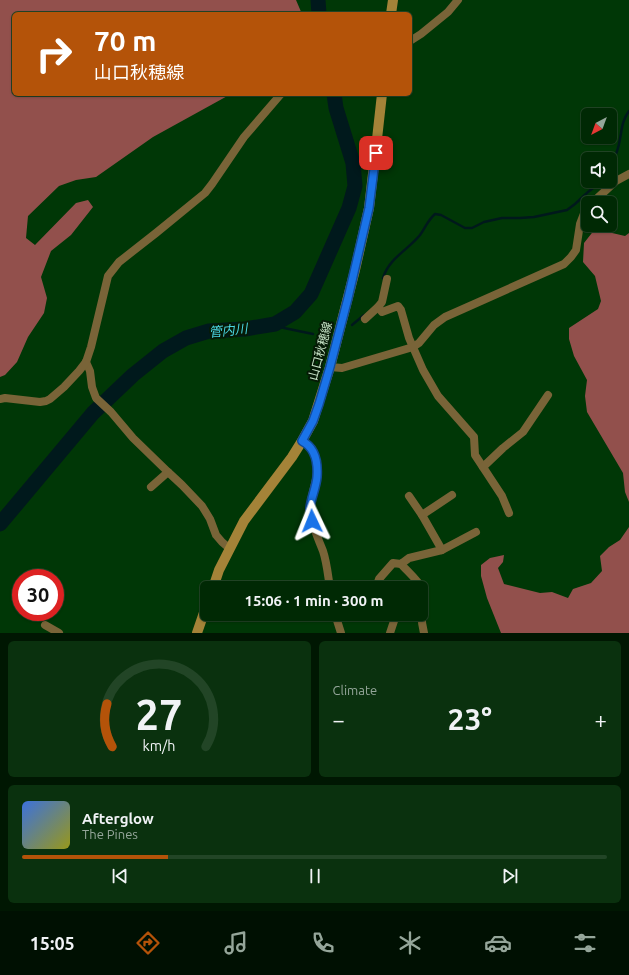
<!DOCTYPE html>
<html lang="en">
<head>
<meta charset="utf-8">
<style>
	body { margin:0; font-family:Ubuntu,"Noto Sans JP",sans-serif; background:#0a310e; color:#f1f3f6; height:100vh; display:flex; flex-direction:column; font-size:15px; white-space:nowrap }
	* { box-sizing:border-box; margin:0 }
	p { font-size:13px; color:#95a69a }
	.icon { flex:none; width:22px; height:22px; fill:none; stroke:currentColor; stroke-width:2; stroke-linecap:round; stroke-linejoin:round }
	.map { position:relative; height:633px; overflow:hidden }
	.panel { display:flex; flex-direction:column; gap:8px; padding:8px; background:#001702; flex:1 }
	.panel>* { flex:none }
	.top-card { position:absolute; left:12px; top:12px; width:400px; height:84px; border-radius:6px; box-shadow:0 1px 3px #0004,0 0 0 1px #224526; background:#b45309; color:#fff; overflow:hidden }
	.needle { width:26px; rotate:221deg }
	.fabs { position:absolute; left:581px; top:108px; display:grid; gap:8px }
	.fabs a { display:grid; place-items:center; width:36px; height:36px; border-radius:6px; background:#002904; box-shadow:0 1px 3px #0004,0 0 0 1px #224526; font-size:20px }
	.speed { position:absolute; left:12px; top:569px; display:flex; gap:8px; font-size:20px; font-weight:700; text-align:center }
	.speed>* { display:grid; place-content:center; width:52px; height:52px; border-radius:50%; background:#002904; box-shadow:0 1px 3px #0004,0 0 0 1px #224526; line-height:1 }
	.speed .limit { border:6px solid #d22; background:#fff; color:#111 }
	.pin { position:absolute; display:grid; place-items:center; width:34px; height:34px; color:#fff; margin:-17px; border-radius:8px; box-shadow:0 2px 6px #0006 }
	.me { position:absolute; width:44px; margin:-22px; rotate:358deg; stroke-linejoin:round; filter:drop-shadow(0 0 3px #0008) }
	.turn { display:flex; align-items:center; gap:14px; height:84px; padding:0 16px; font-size:18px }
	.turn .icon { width:52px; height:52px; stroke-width:2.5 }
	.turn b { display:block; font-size:28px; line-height:34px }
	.big { font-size:30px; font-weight:600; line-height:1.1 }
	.panel .tile { flex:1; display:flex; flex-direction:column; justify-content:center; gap:6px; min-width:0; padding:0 14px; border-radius:6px; background:#0a310e }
	.panel .dial { align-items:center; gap:0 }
	.dial svg { height:104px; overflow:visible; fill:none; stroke:#224526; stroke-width:7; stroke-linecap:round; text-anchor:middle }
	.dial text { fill:#f1f3f6; stroke:none }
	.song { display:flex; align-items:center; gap:12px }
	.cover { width:48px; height:48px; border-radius:6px; background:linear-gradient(135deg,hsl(220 70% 55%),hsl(60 70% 35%)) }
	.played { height:4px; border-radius:2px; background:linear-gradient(90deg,#b45309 25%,#224526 25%) }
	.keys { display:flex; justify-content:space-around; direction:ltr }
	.heat { display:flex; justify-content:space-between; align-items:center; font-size:22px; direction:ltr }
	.panel .tiles { flex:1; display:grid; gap:8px; grid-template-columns:1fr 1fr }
	.tile:last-child { grid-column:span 2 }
	.trip { position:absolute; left:200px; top:581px; width:228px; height:40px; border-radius:6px; background:#002904; box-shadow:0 1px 3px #0004,0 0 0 1px #224526; font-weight:600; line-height:40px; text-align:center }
	.dock { display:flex; height:64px; justify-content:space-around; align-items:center; background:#001002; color:#95a69a }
	.dock .icon { width:28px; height:28px }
	.dock .on { color:#b45309 }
	.dock b { font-size:18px; color:#f1f3f6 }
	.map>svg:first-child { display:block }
	.forest { fill:#92504c }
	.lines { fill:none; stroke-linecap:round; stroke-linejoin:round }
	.stream { stroke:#00191c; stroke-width:2.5 }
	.river { stroke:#00191c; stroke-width:15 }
	.minor { stroke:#796438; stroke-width:8 }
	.secondary { stroke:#a48338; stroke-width:10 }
	.route-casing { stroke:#114b97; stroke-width:10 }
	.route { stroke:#1a73e8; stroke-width:7 }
	.labels { text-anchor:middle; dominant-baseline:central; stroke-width:4; stroke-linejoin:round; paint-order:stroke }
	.street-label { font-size:12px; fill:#c6e2c6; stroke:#051a06 }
	.water-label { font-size:13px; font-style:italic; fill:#4bd7e5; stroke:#051a06 }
</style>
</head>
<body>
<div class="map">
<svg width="629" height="633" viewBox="0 0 629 633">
	<rect width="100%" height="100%" fill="#003706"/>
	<g class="forest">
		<polygon points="0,0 296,0 302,14 14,14 14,94 231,94 153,137 96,177 76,180 59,186 28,216 26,238 35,245 76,203 88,200 93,207 71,235 51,251 41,277 47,298 44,313 28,337 17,362 5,375 0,377"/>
		<polygon points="595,229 625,236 629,233 629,502 625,492 623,473 587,412 585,396 587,380 574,356 569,339 569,328 598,309 601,301 595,276 583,262 584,243"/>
		<polygon points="629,527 629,633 501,633 487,598 481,576 481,565 490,558 504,555 503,562 498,568 504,584 540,593 552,592 568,598 573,589 591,583 602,571 600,556 609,547 620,540"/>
	</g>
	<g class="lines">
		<g class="stream">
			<path d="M610,168C614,160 617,153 619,144C622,131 621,122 629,111"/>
			<path d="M383,278C389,258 408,250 420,235C425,228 428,220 435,214L441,215L465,228H472L484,222L502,218H520L534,217L567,210L575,204L588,192L602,181"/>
			<polyline points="275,324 284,328 313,334"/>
			<polyline points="352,325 364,315"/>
			<polyline points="323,336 330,334"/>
		</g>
		<g class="river">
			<polyline points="318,0 319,14"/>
			<polyline points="0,524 93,413 133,375 163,351 186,338 209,331 245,329 275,324 295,312 311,294 349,208 355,186 353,163 336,108 334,94"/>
		</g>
		<g class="minor">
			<polyline points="410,41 421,34 448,12 458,0"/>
			<polyline points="592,203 616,181 629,174"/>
			<polyline points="378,307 382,312 398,306 401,310 409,338 423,370 438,396 474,437 475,455 502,496 509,513"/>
			<polyline points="365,319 378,307 382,302 387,279"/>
			<polyline points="86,362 90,371 92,387 96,398 111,412 133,438 168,472 182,485 202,506 210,519 216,535 222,542 229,548"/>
			<polyline points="330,367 342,368 413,347 419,343 434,325 445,317 564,264 571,257 576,250 580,224 585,211 588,207"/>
			<polyline points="0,399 5,398 40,402 46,401 50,399 64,387 79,371 86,362 91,347 108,276 119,262 156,233 205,193 212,184 244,137 281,94"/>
			<path d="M302,441C316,448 319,465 316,479C314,489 310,500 310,510C311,524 318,538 323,551C327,563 328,576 330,588"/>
			<polyline points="483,467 503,448 523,432 548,395"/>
			<polyline points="151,487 168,472"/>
			<polyline points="409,496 422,515 442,550"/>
			<polyline points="422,515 452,495"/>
			<path d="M401,564C407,571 419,581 423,590C426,597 423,602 422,608C421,616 422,625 424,633"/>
			<polyline points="376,588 379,579 393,563 401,564 409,558 442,550 476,532"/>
			<polyline points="335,614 341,633"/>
			<polyline points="45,625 59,633"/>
			<polyline points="390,633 394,621 394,614"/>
		</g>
		<g class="secondary">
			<polyline points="391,14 393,0"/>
			<polyline points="213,588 219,570 244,521 292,457 302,441 313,421 330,367 355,270 369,208 377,139 382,94"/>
			<polyline points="197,633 207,604"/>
		</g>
	</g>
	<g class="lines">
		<defs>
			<path id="route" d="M312,521C312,517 310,512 310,508C311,498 316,488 317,477C318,463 316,448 302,441L313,421L319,404L330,367L348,298L369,208L376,153"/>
		</defs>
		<use href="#route" class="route-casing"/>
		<use href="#route" class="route"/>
	</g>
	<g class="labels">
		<g class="street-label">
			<text transform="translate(320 351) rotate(-75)">山口秋穂線</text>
		</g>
		<g class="water-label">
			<text transform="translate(228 330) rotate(-6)">管内川</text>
		</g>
	</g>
</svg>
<div class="fabs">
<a><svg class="needle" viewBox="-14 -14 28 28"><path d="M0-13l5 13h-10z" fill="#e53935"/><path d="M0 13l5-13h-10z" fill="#95a69a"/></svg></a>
<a><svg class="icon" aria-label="sound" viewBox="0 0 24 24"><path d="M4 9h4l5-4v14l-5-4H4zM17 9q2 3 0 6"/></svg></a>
<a><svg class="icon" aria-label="search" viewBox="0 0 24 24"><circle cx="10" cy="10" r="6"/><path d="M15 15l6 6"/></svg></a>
</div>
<div class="speed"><div class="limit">30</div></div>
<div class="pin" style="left:376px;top:153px;background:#d93025"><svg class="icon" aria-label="arrive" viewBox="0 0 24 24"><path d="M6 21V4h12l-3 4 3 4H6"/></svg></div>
<svg class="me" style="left:312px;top:521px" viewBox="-20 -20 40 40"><path d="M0-17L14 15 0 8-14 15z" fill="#1a73e8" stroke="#fff" stroke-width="4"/></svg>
<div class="trip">15:06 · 1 min · 300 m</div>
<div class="top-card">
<div class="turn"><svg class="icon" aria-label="right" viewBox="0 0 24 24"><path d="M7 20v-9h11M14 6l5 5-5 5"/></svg><div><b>70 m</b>山口秋穂線</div></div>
</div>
</div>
<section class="panel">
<div class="tiles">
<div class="tile dial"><svg viewBox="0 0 100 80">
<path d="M14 69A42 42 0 1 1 86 69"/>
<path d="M14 69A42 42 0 0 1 10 36" stroke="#b45309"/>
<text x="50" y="56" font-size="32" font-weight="700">27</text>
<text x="50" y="72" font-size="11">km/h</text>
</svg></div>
<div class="tile"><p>Climate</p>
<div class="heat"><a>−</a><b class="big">23°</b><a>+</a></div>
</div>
<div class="tile">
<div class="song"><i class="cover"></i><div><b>Afterglow</b><p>The Pines</p></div></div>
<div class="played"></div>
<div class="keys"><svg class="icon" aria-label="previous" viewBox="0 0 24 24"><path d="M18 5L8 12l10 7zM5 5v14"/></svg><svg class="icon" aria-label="pause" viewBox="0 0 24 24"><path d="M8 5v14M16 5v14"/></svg><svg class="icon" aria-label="next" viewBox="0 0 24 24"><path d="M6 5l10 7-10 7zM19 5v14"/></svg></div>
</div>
</div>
</section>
<nav class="dock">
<b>15:05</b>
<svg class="icon on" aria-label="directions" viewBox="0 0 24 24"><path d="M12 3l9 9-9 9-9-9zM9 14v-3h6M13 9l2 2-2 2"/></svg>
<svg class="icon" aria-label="music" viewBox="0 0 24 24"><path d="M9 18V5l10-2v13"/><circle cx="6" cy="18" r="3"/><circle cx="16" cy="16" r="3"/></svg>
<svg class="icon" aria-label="phone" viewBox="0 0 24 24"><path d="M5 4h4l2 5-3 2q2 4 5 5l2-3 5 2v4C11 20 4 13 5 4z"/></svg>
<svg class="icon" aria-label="climate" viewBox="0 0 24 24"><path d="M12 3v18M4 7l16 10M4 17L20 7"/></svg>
<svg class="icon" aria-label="car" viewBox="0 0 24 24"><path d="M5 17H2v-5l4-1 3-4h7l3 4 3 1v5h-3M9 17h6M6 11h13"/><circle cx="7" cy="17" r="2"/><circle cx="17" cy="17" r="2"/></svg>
<svg class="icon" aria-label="filters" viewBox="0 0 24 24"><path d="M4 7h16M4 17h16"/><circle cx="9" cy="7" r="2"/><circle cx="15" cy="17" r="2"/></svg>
</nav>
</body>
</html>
